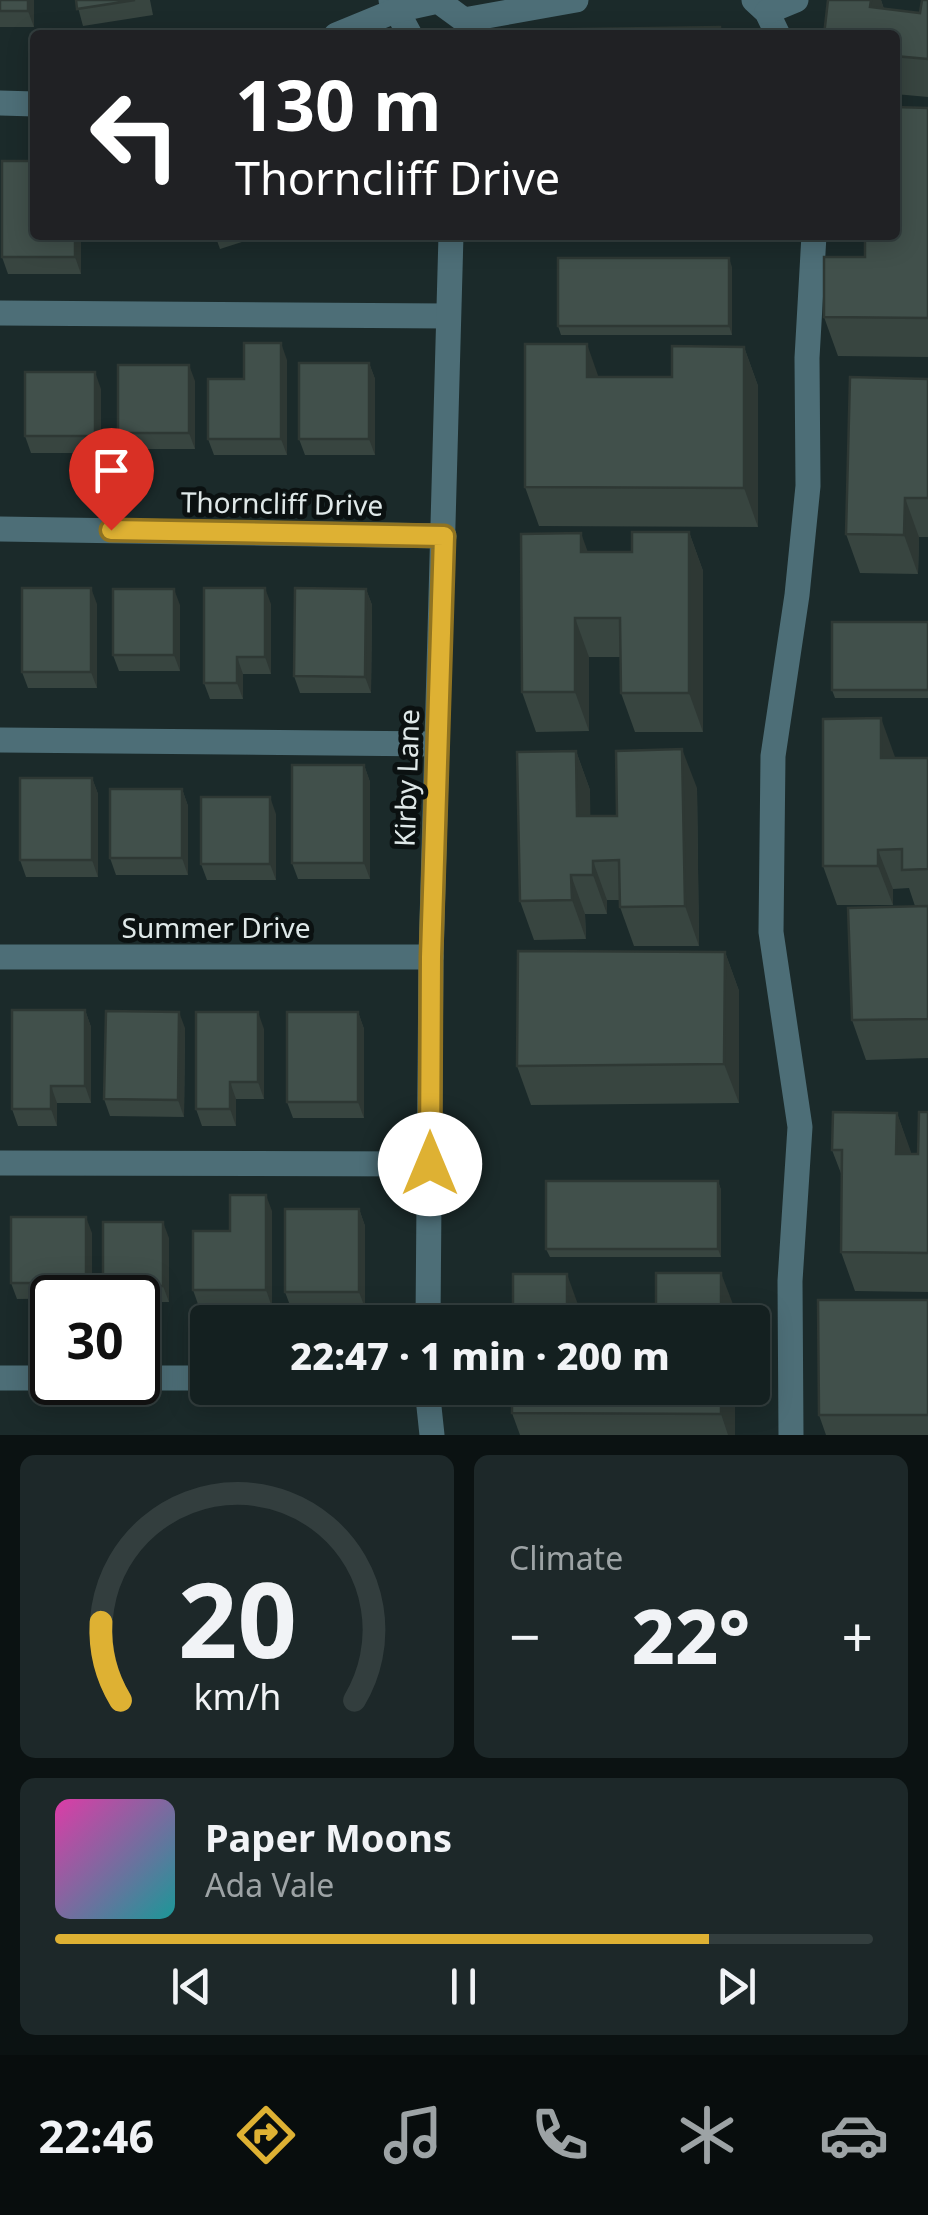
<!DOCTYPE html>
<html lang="en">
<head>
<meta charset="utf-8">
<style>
	body { margin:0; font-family:"Noto Sans",sans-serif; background:#1d2829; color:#f1f3f6; height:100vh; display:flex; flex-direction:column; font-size:38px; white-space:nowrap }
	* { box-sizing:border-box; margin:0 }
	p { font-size:32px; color:#9da3a5 }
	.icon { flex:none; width:55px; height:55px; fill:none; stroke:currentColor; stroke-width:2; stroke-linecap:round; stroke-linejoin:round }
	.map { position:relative; height:1435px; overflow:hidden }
	.panel { display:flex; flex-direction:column; gap:20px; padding:20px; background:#0b1212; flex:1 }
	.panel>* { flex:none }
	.banner { position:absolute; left:30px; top:30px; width:870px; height:210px; border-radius:10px; box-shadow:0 5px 25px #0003,0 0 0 2px #333e3e; background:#202124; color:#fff; overflow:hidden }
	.speed { position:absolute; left:30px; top:1275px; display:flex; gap:20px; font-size:50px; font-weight:700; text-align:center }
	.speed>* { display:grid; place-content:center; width:130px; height:130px; border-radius:50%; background:#142020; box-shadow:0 5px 25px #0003,0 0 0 2px #333e3e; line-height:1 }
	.speed .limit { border:5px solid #111; border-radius:15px; background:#fff; color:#111 }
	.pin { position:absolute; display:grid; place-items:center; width:85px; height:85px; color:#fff; margin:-102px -42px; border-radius:50% 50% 50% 0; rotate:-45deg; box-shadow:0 0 10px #0007 }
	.pin .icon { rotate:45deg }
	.me { position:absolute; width:110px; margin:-55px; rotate:0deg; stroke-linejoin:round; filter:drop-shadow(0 0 8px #0008) }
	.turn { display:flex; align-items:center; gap:35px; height:210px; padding:0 40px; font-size:45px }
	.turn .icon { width:130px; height:130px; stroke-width:2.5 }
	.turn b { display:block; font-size:70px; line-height:85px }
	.big { font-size:75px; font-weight:800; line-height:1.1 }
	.panel .tile { flex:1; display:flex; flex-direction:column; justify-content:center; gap:15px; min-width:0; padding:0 35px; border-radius:15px; background:#1d2829 }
	.panel .dial { align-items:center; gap:0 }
	.dial svg { height:260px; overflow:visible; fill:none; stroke:#333e3e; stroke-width:7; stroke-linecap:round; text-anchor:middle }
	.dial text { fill:#f1f3f6; stroke:none }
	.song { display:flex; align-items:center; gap:30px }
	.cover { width:120px; height:120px; border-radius:15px; background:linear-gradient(135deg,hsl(320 70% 55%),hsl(180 70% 35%)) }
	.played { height:10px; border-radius:5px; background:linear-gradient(90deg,#deb133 80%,#333e3e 80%) }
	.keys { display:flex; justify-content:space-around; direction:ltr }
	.heat { display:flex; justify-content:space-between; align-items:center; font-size:55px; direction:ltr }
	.panel .tiles { flex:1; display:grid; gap:20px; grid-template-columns:1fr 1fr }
	.tile:last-child { grid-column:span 2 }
	.trip { position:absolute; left:190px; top:1305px; width:580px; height:100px; border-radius:10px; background:#142020; box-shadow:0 5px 25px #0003,0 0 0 2px #333e3e; font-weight:800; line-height:100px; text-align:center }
	.dock { display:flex; height:160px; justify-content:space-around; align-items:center; background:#080d0d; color:#9da3a5 }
	.dock .icon { width:70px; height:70px }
	.dock .on { color:#deb133 }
	.dock b { font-size:45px; color:#f1f3f6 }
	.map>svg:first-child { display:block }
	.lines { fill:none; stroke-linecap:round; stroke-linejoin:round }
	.minor { stroke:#4d6e77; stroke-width:25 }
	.wall { fill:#384540 }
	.shaded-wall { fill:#2e3834 }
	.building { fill:#41504b; stroke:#2e3834; stroke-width:2.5 }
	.route-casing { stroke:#907321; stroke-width:25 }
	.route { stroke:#deb133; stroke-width:18 }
	.labels { text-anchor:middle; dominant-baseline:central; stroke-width:10; stroke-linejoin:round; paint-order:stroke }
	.street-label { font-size:28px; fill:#dfe8e8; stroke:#0b1111 }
</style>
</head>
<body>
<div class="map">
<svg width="928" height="1435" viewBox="0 0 928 1435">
	<rect width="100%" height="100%" fill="#1b2a2a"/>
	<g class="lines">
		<g class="minor">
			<polyline points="391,0 410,35"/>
			<polyline points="754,0 767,12 778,35"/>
			<polyline points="767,12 796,0"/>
			<polyline points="336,35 397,10 438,1 464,20 576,0"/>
			<polyline points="0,103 35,104"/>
			<polyline points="0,313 447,316"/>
			<polyline points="0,529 444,536"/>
			<polyline points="0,740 437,744"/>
			<polyline points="0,957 431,957"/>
			<polyline points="0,1163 430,1164"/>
			<polyline points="428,1322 431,957 451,235"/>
			<polyline points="0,1378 52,1378"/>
			<polyline points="138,1378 208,1378"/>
			<polyline points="427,1388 432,1435"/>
			<polyline points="791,1435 790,1281 800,1127 771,932 773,756 797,595 808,486 807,358 814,235"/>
		</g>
	</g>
	<g class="wall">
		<rect x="0" y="0" width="34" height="27"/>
		<polygon points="76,0 150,0 153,15 83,26"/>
		<polygon points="828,0 881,0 884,9 920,13 928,0 928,97 895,94 895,35"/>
		<polygon points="928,108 928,357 838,356 824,317 865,257"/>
		<polygon points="81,235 81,274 8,274 2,257"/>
		<polygon points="114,235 150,235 117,242"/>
		<polygon points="215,235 264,235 220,249"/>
		<polygon points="732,267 732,335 561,335 558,326"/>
		<polygon points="744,347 758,386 758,527 539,526 525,487 599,377 672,377"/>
		<polygon points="287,360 287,455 214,455 208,439 244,379"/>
		<polygon points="369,363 375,379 375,455 305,455 299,439"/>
		<polygon points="928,379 928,537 919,537 918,574 860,573 846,534"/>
		<polygon points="195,381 195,449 124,449 118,433"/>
		<polygon points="101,389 101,453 31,453 25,436"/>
		<polygon points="689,532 703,571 703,732 635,732 621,693 621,657 589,657 589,731 536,732 522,692 587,552 632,552"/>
		<polygon points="366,589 372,605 371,693 300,693 294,676"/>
		<polygon points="97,604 97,688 28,688 22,672"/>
		<polygon points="271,604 271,674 243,674 243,699 210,699 204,683"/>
		<polygon points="180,605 180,671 119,671 113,655"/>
		<polygon points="928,622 928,698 835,698 832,690"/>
		<polygon points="576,751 590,790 590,816 617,816 697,788 699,946 634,946 620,907 620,900 607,900 607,914 585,914 586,939 534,940 520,901"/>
		<polygon points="895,758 928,758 928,1058 866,1060 852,1020 915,906 909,888 893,889 893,905 837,905 823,866"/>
		<polygon points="364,765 370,782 370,879 298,879 292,863"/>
		<polygon points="92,778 98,794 98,877 26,877 20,860"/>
		<polygon points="182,789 188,806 188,875 116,875 110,858"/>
		<polygon points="276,814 276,880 207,880 201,864"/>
		<polygon points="725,952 739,991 739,1103 531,1105 517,1066"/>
		<polygon points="85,1010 91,1027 91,1103 57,1103 57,1126 18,1126 12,1109"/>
		<polygon points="358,1012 364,1029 364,1118 293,1118 287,1102"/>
		<polygon points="185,1028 184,1117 110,1116 104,1099"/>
		<polygon points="264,1029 264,1099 236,1099 236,1126 202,1126 196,1109"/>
		<polygon points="928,1112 928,1292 855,1291 841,1252 842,1176 832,1150 897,1113 911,1154 918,1154"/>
		<polygon points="718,1181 721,1190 721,1257 550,1257 546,1249"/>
		<polygon points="359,1209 365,1226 365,1308 291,1308 285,1292"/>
		<polygon points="272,1211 272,1307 199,1307 193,1290 230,1231"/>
		<polygon points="92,1233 92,1298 17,1299 11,1283"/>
		<polygon points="169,1238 169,1302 138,1302 138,1298 108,1298 103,1286"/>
		<polygon points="928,1300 928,1435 826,1435 819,1415"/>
		<polygon points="735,1388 735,1435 520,1435 512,1413"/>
	</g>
	<g class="shaded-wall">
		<polygon points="28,0 34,0 34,27 28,11"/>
		<polygon points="871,0 881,0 887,18 870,7"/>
		<polygon points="75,235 81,235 81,274 75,257"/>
		<polygon points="729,258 732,267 732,335 729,326"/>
		<polygon points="281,343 287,360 287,455 281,439"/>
		<polygon points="587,344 601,384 587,377"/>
		<polygon points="744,347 758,386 758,527 744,488"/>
		<polygon points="369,363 375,379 375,455 369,439"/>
		<polygon points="189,365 195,381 195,449 189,433"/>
		<polygon points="95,372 101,389 101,453 95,436"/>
		<polygon points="905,498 919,537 918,574 904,535"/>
		<polygon points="689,532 703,571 703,732 689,693"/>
		<polygon points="581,533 595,572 581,552"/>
		<polygon points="91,588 97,604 97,688 91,672"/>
		<polygon points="265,588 271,604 271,674 265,657"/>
		<polygon points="174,589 180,605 180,671 174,655"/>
		<polygon points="366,589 372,605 371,693 365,677"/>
		<polygon points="575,618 589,657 589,731 575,692"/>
		<polygon points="237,657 243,674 243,699 237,683"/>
		<polygon points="881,718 895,757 895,797 881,758"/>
		<polygon points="682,749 697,788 699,946 685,906"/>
		<polygon points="576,751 590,790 591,855 577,816"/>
		<polygon points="364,765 370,782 370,879 364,863"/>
		<polygon points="92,778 98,794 98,877 92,860"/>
		<polygon points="182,789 188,806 188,875 182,858"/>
		<polygon points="270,797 276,814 276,880 270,864"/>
		<polygon points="878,850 893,889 893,905 878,866"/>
		<polygon points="593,861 607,900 607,914 593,875"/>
		<polygon points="571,875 585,914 586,939 572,900"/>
		<polygon points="725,952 739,991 739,1103 724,1064"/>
		<polygon points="85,1010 91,1027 91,1103 85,1086"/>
		<polygon points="179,1012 185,1028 184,1117 178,1100"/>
		<polygon points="258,1012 264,1029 264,1099 258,1082"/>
		<polygon points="358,1012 364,1029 364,1118 358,1102"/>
		<polygon points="230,1082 236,1099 236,1126 230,1109"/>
		<polygon points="51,1086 57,1103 57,1126 51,1109"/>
		<polygon points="897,1113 911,1152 911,1193 896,1154"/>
		<polygon points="718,1181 721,1190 721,1257 718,1249"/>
		<polygon points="266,1195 272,1211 272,1307 266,1290"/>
		<polygon points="359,1209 365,1226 365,1308 359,1292"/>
		<polygon points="86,1217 92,1233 92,1298 86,1283"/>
		<polygon points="163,1222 169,1238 169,1302 163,1286"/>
		<polygon points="721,1273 736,1312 736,1322 721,1322"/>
		<polygon points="567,1274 581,1313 567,1304"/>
		<polygon points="721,1388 735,1388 735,1435 728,1435 721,1414"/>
	</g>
	<g class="building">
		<rect x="0" y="0" width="28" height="11"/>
		<polygon points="76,0 135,0 77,9"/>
		<polygon points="828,0 871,0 870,7 920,13 922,0 928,0 928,59 895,56 895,35 824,35"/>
		<polygon points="720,27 720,35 516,35 516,30"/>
		<polygon points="895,107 928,108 928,318 824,317 824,257 865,257 865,235 895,235"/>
		<polygon points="2,161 35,161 35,235 75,235 75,257 2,257"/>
		<rect x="558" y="258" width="171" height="68"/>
		<polygon points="244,343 281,343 281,439 208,439 208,379 244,379"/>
		<polygon points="525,344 587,344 587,377 672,377 672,346 744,347 744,488 525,487"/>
		<rect x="299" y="363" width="70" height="76"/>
		<rect x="118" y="365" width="71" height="68"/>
		<rect x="25" y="372" width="70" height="64"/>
		<polygon points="850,377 928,379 928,498 905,498 904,535 846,534"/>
		<polygon points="632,532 689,532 689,693 621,693 620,618 575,618 575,692 522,692 521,534 581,533 581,552 632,552"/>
		<rect x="22" y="588" width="69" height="84"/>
		<polygon points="204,588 265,588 265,657 237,657 237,683 204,683"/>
		<polygon points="295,588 366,589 365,677 294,676"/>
		<rect x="113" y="589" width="61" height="66"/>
		<rect x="832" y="622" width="96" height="68"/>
		<polygon points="881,718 881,758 928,758 928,869 902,870 902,849 878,850 878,866 823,866 823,719"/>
		<polygon points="682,749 685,906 620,907 619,860 593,861 593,875 571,875 572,900 520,901 517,752 576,751 577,816 617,816 616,751"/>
		<rect x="292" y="765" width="72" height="98"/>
		<rect x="20" y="778" width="72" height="82"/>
		<rect x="110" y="789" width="72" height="69"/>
		<rect x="201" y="797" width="69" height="67"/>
		<polygon points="928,906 928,1019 852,1020 848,908"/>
		<polygon points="518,951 725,952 724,1064 517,1066"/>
		<polygon points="12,1010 85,1010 85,1086 51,1086 51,1109 12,1109"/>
		<polygon points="106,1011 179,1012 178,1100 104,1099"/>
		<polygon points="196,1012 258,1012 258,1082 230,1082 230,1109 196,1109"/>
		<rect x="287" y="1012" width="71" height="90"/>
		<polygon points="833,1112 897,1113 896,1154 918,1154 919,1112 928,1112 928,1253 841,1252 842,1150 832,1150"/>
		<rect x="546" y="1181" width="172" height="68"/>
		<polygon points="230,1195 266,1195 266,1290 193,1290 193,1231 230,1231"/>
		<rect x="285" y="1209" width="74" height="83"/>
		<rect x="11" y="1217" width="75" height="66"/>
		<rect x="103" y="1222" width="60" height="64"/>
		<polygon points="656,1273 721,1273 721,1322 513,1322 513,1274 567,1274 567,1304 656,1304"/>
		<polygon points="818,1300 928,1300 928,1415 819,1415"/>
		<polygon points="512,1388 721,1388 721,1414 512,1413"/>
	</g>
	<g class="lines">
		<defs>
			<polyline id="route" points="111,530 444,536 431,957 430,1164"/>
		</defs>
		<use href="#route" class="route-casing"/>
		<use href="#route" class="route"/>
	</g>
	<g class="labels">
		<g class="street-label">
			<text transform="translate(282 503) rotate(1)">Thorncliff Drive</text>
			<text transform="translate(406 778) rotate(-88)">Kirby Lane</text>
			<text x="216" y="927">Summer Drive</text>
		</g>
	</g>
</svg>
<div class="speed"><div class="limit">30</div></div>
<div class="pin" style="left:111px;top:530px;background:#d93025"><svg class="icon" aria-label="arrive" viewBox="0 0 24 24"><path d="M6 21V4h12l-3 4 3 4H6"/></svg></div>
<svg class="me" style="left:430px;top:1164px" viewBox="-20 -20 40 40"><circle r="19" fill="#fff"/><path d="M0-13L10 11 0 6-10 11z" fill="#deb133"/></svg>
<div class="trip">22:47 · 1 min · 200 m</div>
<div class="banner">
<div class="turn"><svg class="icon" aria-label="left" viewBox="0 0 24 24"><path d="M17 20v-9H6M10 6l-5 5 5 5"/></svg><div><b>130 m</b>Thorncliff Drive</div></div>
</div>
</div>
<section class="panel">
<div class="tiles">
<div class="tile dial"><svg viewBox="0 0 100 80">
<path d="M14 69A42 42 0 1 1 86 69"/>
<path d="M14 69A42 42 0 0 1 8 45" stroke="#deb133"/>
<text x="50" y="56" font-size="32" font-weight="700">20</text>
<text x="50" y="72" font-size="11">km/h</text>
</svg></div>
<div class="tile"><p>Climate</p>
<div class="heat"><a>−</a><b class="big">22°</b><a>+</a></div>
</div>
<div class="tile">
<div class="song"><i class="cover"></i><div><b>Paper Moons</b><p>Ada Vale</p></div></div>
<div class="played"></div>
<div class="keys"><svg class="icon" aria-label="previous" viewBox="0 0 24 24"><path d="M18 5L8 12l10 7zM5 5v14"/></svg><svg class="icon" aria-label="pause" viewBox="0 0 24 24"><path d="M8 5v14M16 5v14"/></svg><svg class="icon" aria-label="next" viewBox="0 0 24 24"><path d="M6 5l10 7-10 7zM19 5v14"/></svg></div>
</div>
</div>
</section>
<nav class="dock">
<b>22:46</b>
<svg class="icon on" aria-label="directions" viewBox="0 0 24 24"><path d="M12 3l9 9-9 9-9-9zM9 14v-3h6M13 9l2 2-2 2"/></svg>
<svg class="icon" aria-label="music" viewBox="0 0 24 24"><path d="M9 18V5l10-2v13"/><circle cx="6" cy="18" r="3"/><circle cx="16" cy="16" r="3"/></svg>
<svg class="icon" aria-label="phone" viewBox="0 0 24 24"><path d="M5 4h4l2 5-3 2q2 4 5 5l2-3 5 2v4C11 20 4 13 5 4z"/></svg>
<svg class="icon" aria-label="climate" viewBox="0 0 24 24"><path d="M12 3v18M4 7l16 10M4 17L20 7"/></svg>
<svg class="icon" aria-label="car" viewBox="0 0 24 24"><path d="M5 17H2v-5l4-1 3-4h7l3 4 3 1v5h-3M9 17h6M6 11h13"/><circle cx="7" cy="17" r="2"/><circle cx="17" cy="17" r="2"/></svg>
</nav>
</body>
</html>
